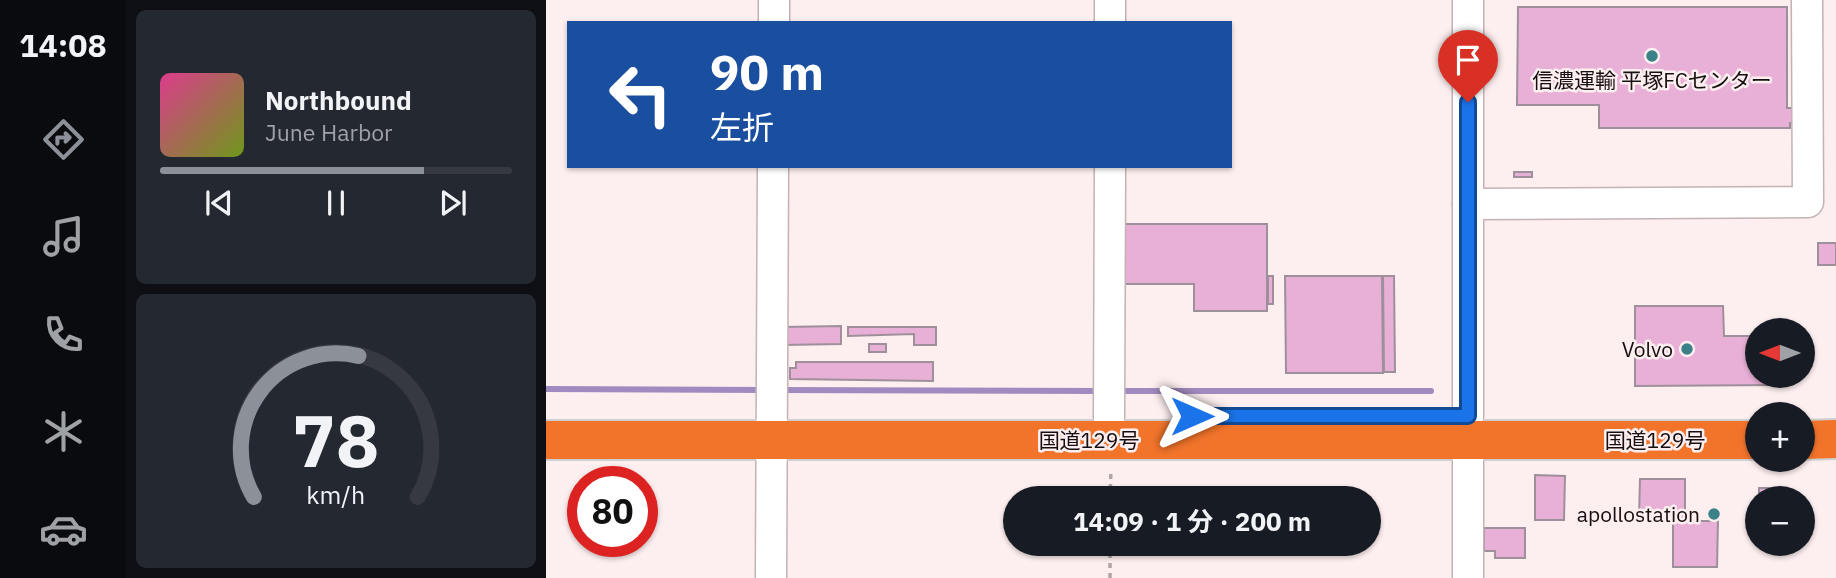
<!DOCTYPE html>
<html lang="ja">
<head>
<meta charset="utf-8">
<style>
	body { margin:0; font-family:"IBM Plex Sans","Noto Sans JP",sans-serif; background:#242831; color:#f1f3f6; height:100vh; display:flex; flex-direction:column; font-size:26px; white-space:nowrap }
	* { box-sizing:border-box; margin:0 }
	p { font-size:23px; color:#9ea1a6 }
	.icon { flex:none; width:38px; height:38px; fill:none; stroke:currentColor; stroke-width:2; stroke-linecap:round; stroke-linejoin:round }
	.map { position:relative; flex:1; overflow:hidden }
	.panel { display:flex; flex-direction:column; gap:10px; padding:10px; background:#0d0f14; width:420px }
	.panel>* { flex:none }
	.guide { position:absolute; left:21px; top:21px; width:665px; height:147px; border-radius:0px; box-shadow:0 2px 5px #0004; background:#1a4fa0; color:#fff; overflow:hidden }
	.needle { width:46px; rotate:270deg }
	.tools { position:absolute; left:1199px; top:318px; display:grid; gap:14px }
	.tools a { display:grid; place-items:center; width:70px; height:70px; border-radius:50%; background:#171b24; box-shadow:0 2px 5px #0004; font-size:35px }
	.speed { position:absolute; left:21px; top:466px; display:flex; gap:14px; font-size:35px; font-weight:700; text-align:center }
	.speed>* { display:grid; place-content:center; width:91px; height:91px; border-radius:50%; background:#171b24; box-shadow:0 2px 5px #0004; line-height:1 }
	.speed .limit { border:10px solid #d22; background:#fff; color:#111 }
	.pin { position:absolute; display:grid; place-items:center; width:60px; height:60px; color:#fff; margin:-72px -30px; border-radius:50% 50% 50% 0; rotate:-45deg; box-shadow:0 0 7px #0007 }
	.pin .icon { rotate:45deg }
	.me { position:absolute; width:77px; margin:-38px; rotate:90deg; stroke-linejoin:round; filter:drop-shadow(0 0 5px #0008) }
	.turn { display:flex; align-items:center; gap:24px; height:147px; padding:0 28px; font-size:32px }
	.turn .icon { width:91px; height:91px; stroke-width:2.5 }
	.turn b { display:block; font-size:49px; line-height:60px }
	.panel .card { flex:1; display:flex; flex-direction:column; justify-content:center; gap:10px; min-width:0; padding:0 24px; border-radius:10px; background:#242831 }
	.panel .dial { align-items:center; gap:0 }
	.dial svg { height:182px; overflow:visible; fill:none; stroke:#363941; stroke-width:7; stroke-linecap:round; text-anchor:middle }
	.dial text { fill:#f1f3f6; stroke:none }
	.song { display:flex; align-items:center; gap:21px }
	.cover { width:84px; height:84px; border-radius:10px; background:linear-gradient(135deg,hsl(330 70% 55%),hsl(80 70% 35%)) }
	.played { height:7px; border-radius:4px; background:linear-gradient(90deg,#8c9099 75%,#363941 75%) }
	.keys { display:flex; justify-content:space-around; direction:ltr }
	.trip { position:absolute; left:457px; top:486px; width:378px; height:70px; border-radius:35px; background:#171b24; box-shadow:0 2px 5px #0004; font-weight:700; line-height:70px; text-align:center }
	main { display:flex; flex:1; min-height:0 }
	.tab-bar { display:flex; flex-direction:column; width:126px; justify-content:space-around; align-items:center; background:#090b0e; color:#9ea1a6 }
	.tab-bar .icon { width:49px; height:49px }
	.tab-bar .current { color:#8c9099 }
	.tab-bar b { font-size:32px; color:#f1f3f6 }
	.map>svg:first-child { display:block }
	.lines { fill:none; stroke-linecap:round; stroke-linejoin:round }
	.stream { stroke:#a18abf; stroke-width:6 }
	.building { fill:#e8b0d7; stroke:#9e909a; stroke-width:2 }
	.minor-casing { stroke:#c5b2b4; stroke-width:33 }
	.highway-casing { stroke:#d0cfcf; stroke-width:42 }
	.path { stroke:#b0a4a5; stroke-width:3.5; stroke-dasharray:5 5; stroke-linecap:butt }
	.minor { stroke:#fff; stroke-width:30 }
	.highway { stroke:#f2742b; stroke-width:38 }
	.route-casing { stroke:#114b97; stroke-width:18 }
	.route { stroke:#1a73e8; stroke-width:12 }
	.poi-dot { fill:#3a8288; stroke:#fdeeef; stroke-width:2.5 }
	.labels { text-anchor:middle; dominant-baseline:central; stroke-width:5; stroke-linejoin:round; paint-order:stroke }
	.poi-label { font-size:21px; fill:#160f10; stroke:#fdeeef; text-anchor:end }
	.street-label { font-size:21px; fill:#160f10; stroke:#fdeeef }
</style>
</head>
<body>
<main>
<nav class="tab-bar">
<b>14:08</b>
<svg class="icon current" aria-label="directions" viewBox="0 0 24 24"><path d="M12 3l9 9-9 9-9-9zM9 14v-3h6M13 9l2 2-2 2"/></svg>
<svg class="icon" aria-label="music" viewBox="0 0 24 24"><path d="M9 18V5l10-2v13"/><circle cx="6" cy="18" r="3"/><circle cx="16" cy="16" r="3"/></svg>
<svg class="icon" aria-label="phone" viewBox="0 0 24 24"><path d="M5 4h4l2 5-3 2q2 4 5 5l2-3 5 2v4C11 20 4 13 5 4z"/></svg>
<svg class="icon" aria-label="climate" viewBox="0 0 24 24"><path d="M12 3v18M4 7l16 10M4 17L20 7"/></svg>
<svg class="icon" aria-label="car" viewBox="0 0 24 24"><path d="M5 17H2v-5l4-1 3-4h7l3 4 3 1v5h-3M9 17h6M6 11h13"/><circle cx="7" cy="17" r="2"/><circle cx="17" cy="17" r="2"/></svg>
</nav>
<section class="panel">
<div class="card">
<div class="song"><i class="cover"></i><div><b>Northbound</b><p>June Harbor</p></div></div>
<div class="played"></div>
<div class="keys"><svg class="icon" aria-label="previous" viewBox="0 0 24 24"><path d="M18 5L8 12l10 7zM5 5v14"/></svg><svg class="icon" aria-label="pause" viewBox="0 0 24 24"><path d="M8 5v14M16 5v14"/></svg><svg class="icon" aria-label="next" viewBox="0 0 24 24"><path d="M6 5l10 7-10 7zM19 5v14"/></svg></div>
</div>
<div class="card dial"><svg viewBox="0 0 100 80">
<path d="M14 69A42 42 0 1 1 86 69"/>
<path d="M14 69A42 42 0 0 1 60 7" stroke="#8c9099"/>
<text x="50" y="56" font-size="32" font-weight="700">78</text>
<text x="50" y="72" font-size="11">km/h</text>
</svg></div>
</section>
<div class="map">
<svg width="1290" height="578" viewBox="0 0 1290 578">
	<rect width="100%" height="100%" fill="#fdeeef"/>
	<g class="lines">
		<g class="stream">
			<polyline points="0,389 219,390"/>
			<polyline points="233,390 555,391"/>
			<polyline points="572,391 885,391"/>
		</g>
	</g>
	<g class="building">
		<polygon points="972,7 1241,7 1241,108 1248,108 1248,123 1244,123 1244,128 1053,128 1053,105 971,105"/>
		<rect x="968" y="172" width="18" height="5"/>
		<polygon points="574,224 721,224 721,311 648,311 648,284 574,284"/>
		<rect x="1272" y="243" width="18" height="22"/>
		<rect x="722" y="276" width="5" height="28"/>
		<polygon points="739,276 836,276 837,373 740,373"/>
		<polygon points="837,276 848,276 849,372 838,372"/>
		<polygon points="1089,306 1177,306 1178,336 1211,336 1211,376 1239,376 1240,385 1089,386"/>
		<polygon points="295,326 295,344 237,345 237,327"/>
		<polygon points="302,327 390,327 390,345 368,345 368,334 302,336"/>
		<rect x="323" y="344" width="17" height="8"/>
		<polygon points="250,362 387,362 387,381 244,379 244,368 250,368"/>
		<polygon points="989,475 1019,476 1018,520 989,520"/>
		<polygon points="1094,479 1139,479 1139,521 1172,521 1171,567 1127,567 1127,519 1093,519"/>
		<rect x="1213" y="488" width="23" height="11"/>
		<polygon points="938,528 979,528 979,558 949,558 949,551 938,551"/>
	</g>
	<g class="lines">
		<defs>
			<g id="minor">
				<polyline points="922,0 922,416"/>
				<polyline points="228,23 228,0"/>
				<polyline points="564,23 564,0"/>
				<polyline points="922,204 1262,202 1261,0"/>
				<polyline points="563,417 564,166"/>
				<polyline points="922,441 922,578"/>
				<polyline points="225,578 227,166"/>
			</g>
			<g id="highway">
				<polyline points="0,440 1211,440"/>
				<polyline points="1256,440 1290,439"/>
			</g>
		</defs>
		<use href="#minor" class="minor-casing"/>
		<use href="#highway" class="highway-casing"/>
		<g class="path">
			<polyline points="564,499 565,469"/>
			<polyline points="564,578 564,544"/>
		</g>
		<use href="#minor" class="minor"/>
		<use href="#highway" class="highway"/>
	</g>
	<g class="lines">
		<defs>
			<polyline id="route" points="646,416 922,416 922,102"/>
		</defs>
		<use href="#route" class="route-casing"/>
		<use href="#route" class="route"/>
	</g>
	<g class="poi-dot">
		<circle cx="1106" cy="56" r="7"/>
		<circle cx="1141" cy="349" r="7"/>
		<circle cx="1168" cy="514" r="7"/>
	</g>
	<g class="labels">
		<g class="poi-label">
			<text x="1106" y="80" text-anchor="middle">信濃運輸 平塚FCセンター</text>
			<text x="1127" y="349">Volvo</text>
			<text x="1154" y="514">apollostation</text>
		</g>
		<g class="street-label">
			<text x="543" y="440">国道129号</text>
			<text x="1109" y="440">国道129号</text>
		</g>
	</g>
</svg>
<div class="tools">
<a><svg class="needle" viewBox="-14 -14 28 28"><path d="M0-13l5 13h-10z" fill="#e53935"/><path d="M0 13l5-13h-10z" fill="#9ea1a6"/></svg></a>
<a>+</a>
<a>−</a>
</div>
<div class="speed"><div class="limit">80</div></div>
<div class="pin" style="left:922px;top:102px;background:#d93025"><svg class="icon" aria-label="arrive" viewBox="0 0 24 24"><path d="M6 21V4h12l-3 4 3 4H6"/></svg></div>
<svg class="me" style="left:646px;top:416px" viewBox="-20 -20 40 40"><path d="M0-17L14 15 0 8-14 15z" fill="#1a73e8" stroke="#fff" stroke-width="4"/></svg>
<div class="trip">14:09 · 1 分 · 200 m</div>
<div class="guide">
<div class="turn"><svg class="icon" aria-label="left" viewBox="0 0 24 24"><path d="M17 20v-9H6M10 6l-5 5 5 5"/></svg><div><b>90 m</b>左折</div></div>
</div>
</div>
</main>
</body>
</html>
